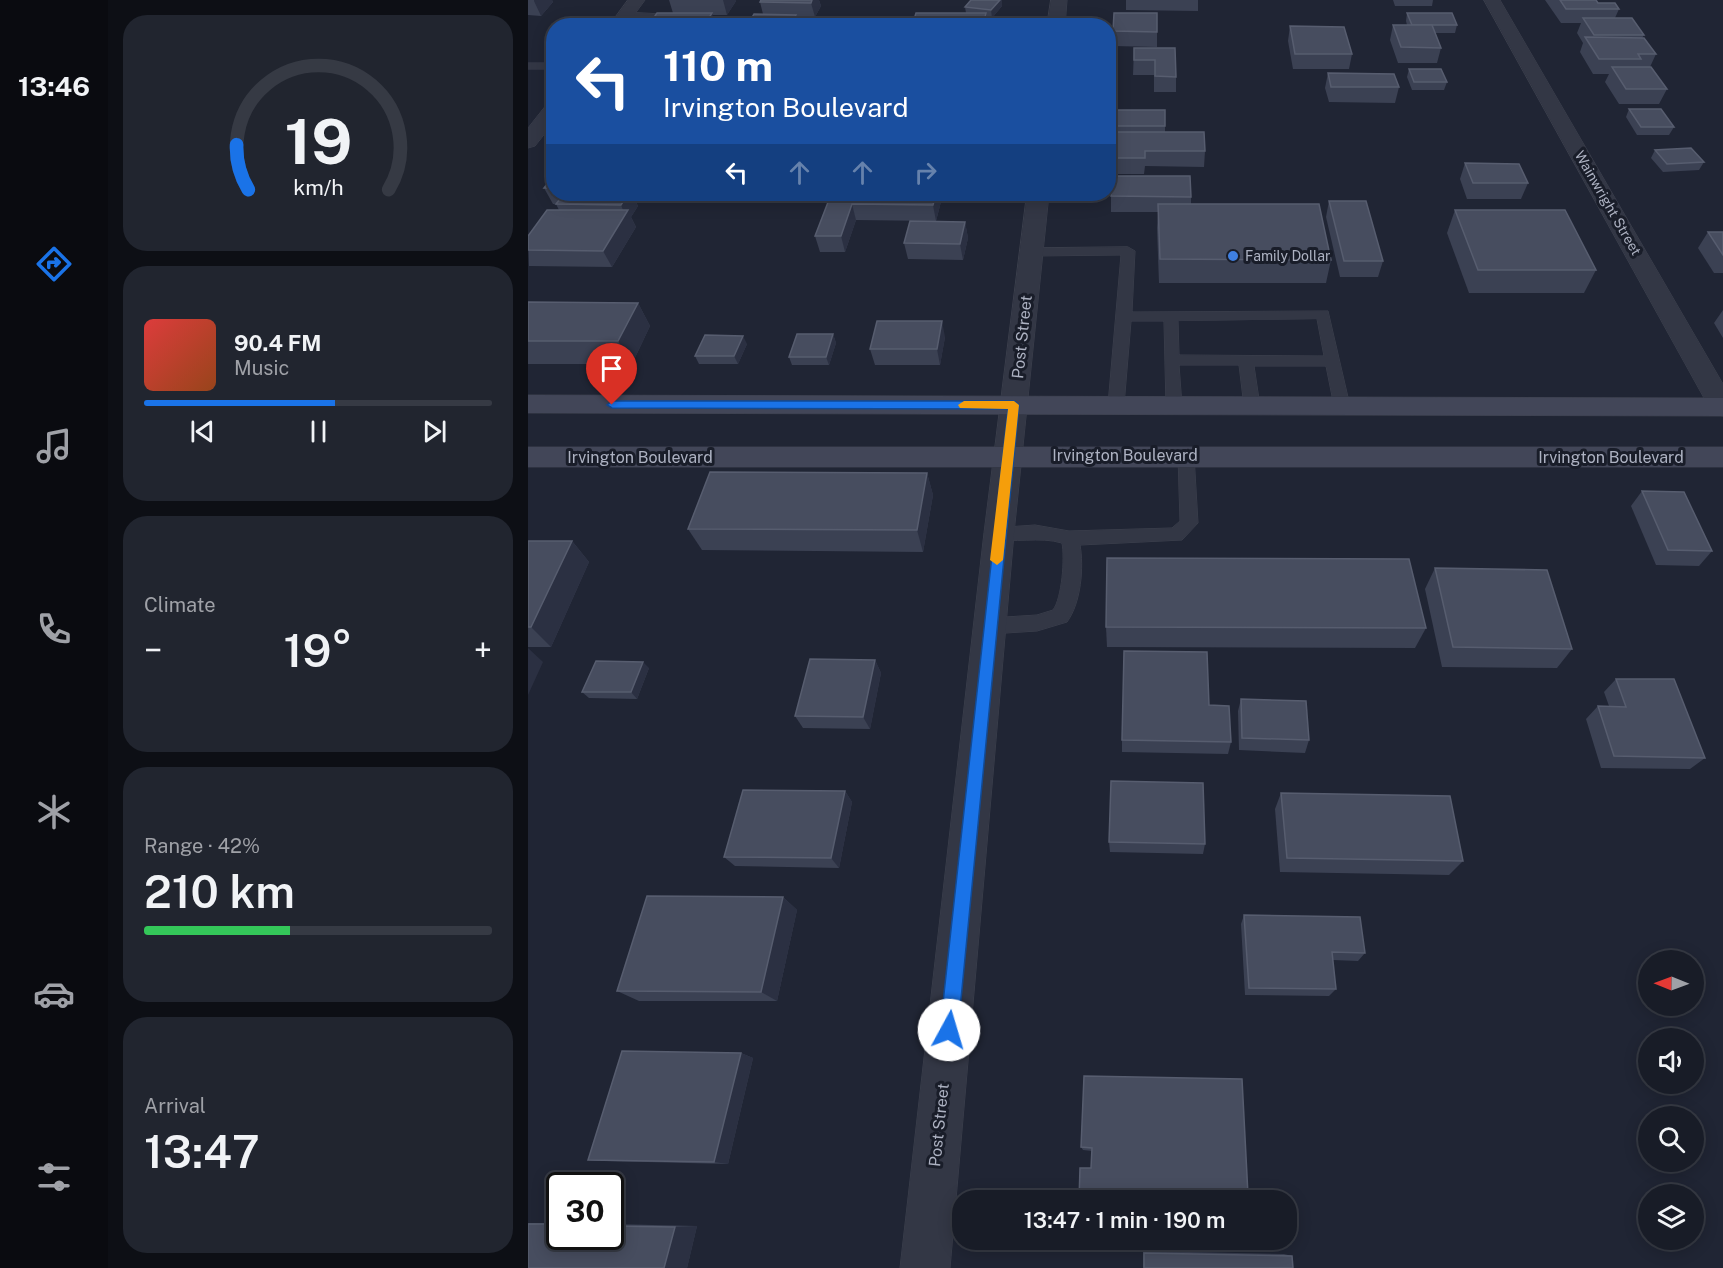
<!DOCTYPE html>
<html lang="en">
<head>
<meta charset="utf-8">
<style>
	body { margin:0; font-family:"Public Sans",sans-serif; background:#21252f; color:#f1f3f6; height:100vh; display:flex; flex-direction:column; font-size:22px; white-space:nowrap }
	* { box-sizing:border-box; margin:0 }
	p { font-size:20px; color:#9fa1a7 }
	.icon { flex:none; width:33px; height:33px; fill:none; stroke:currentColor; stroke-width:2; stroke-linecap:round; stroke-linejoin:round }
	.map { position:relative; flex:1; overflow:hidden }
	.sheet { display:flex; flex-direction:column; gap:15px; padding:15px; background:#0d0f15; width:420px }
	.sheet>* { flex:none }
	.guide { position:absolute; left:18px; top:18px; width:570px; height:183px; border-radius:24px; box-shadow:0 3px 15px #0003,0 0 0 2px #363a44; background:#1a4fa0; color:#fff; overflow:hidden }
	.needle { width:39px; rotate:271deg }
	.buttons { position:absolute; left:1110px; top:950px; display:grid; gap:12px }
	.buttons a { display:grid; place-items:center; width:66px; height:66px; border-radius:50%; background:#181c27; box-shadow:0 3px 15px #0003,0 0 0 2px #363a44; font-size:30px }
	.speed { position:absolute; left:18px; top:1172px; display:flex; gap:12px; font-size:30px; font-weight:700; text-align:center }
	.speed>* { display:grid; place-content:center; width:78px; height:78px; border-radius:50%; background:#181c27; box-shadow:0 3px 15px #0003,0 0 0 2px #363a44; line-height:1 }
	.speed .limit { border:3px solid #111; border-radius:9px; background:#fff; color:#111 }
	.pin { position:absolute; display:grid; place-items:center; width:51px; height:51px; color:#fff; margin:-62px -26px; border-radius:50% 50% 50% 0; rotate:-45deg; box-shadow:0 0 6px #0007 }
	.pin .icon { rotate:45deg }
	.me { position:absolute; width:66px; margin:-33px; rotate:6deg; stroke-linejoin:round; filter:drop-shadow(0 0 4px #0008) }
	.turn { display:flex; align-items:center; gap:21px; height:126px; padding:0 18px; font-size:27px }
	.turn .icon { width:78px; height:78px; stroke-width:2.5 }
	.turn b { display:block; font-size:42px; line-height:51px }
	.lanes { display:flex; align-items:center; height:57px; padding:0 18px; background:#0003; justify-content:center; gap:30px; direction:ltr }
	.lanes .off { opacity:.35 }
	.big { font-size:45px; font-weight:600; line-height:1.1 }
	.sheet .widget { flex:1; display:flex; flex-direction:column; justify-content:center; gap:9px; min-width:0; padding:0 21px; border-radius:24px; background:#21252f }
	.sheet .dial { align-items:center; gap:0 }
	.dial svg { height:156px; overflow:visible; fill:none; stroke:#363a44; stroke-width:7; stroke-linecap:round; text-anchor:middle }
	.dial text { fill:#f1f3f6; stroke:none }
	.song { display:flex; align-items:center; gap:18px }
	.cover { width:72px; height:72px; border-radius:9px; background:linear-gradient(135deg,hsl(0 70% 55%),hsl(20 70% 35%)) }
	.played { height:6px; border-radius:3px; background:linear-gradient(90deg,#1a73e8 55%,#363a44 55%) }
	.keys { display:flex; justify-content:space-around; direction:ltr }
	.heat { display:flex; justify-content:space-between; align-items:center; font-size:33px; direction:ltr }
	.charge { height:9px; border-radius:4px; background:linear-gradient(90deg,#34c759 42%,#363a44 0) }
	.trip { position:absolute; left:424px; top:1190px; width:345px; height:60px; border-radius:24px; background:#181c27; box-shadow:0 3px 15px #0003,0 0 0 2px #363a44; font-weight:600; line-height:60px; text-align:center }
	main { display:flex; flex:1; min-height:0 }
	.dock { display:flex; flex-direction:column; width:108px; justify-content:space-around; align-items:center; background:#0a0b10; color:#9fa1a7 }
	.dock .icon { width:42px; height:42px }
	.dock .current { color:#1a73e8 }
	.dock b { font-size:27px; color:#f1f3f6 }
	.map>svg:first-child { display:block }
	.lines { fill:none; stroke-linecap:round; stroke-linejoin:round }
	.lane-casing { stroke:#3d414e; stroke-width:1 }
	.street-casing { stroke:#3d414e; stroke-width:1 }
	.secondary-casing { stroke:#3d414e; stroke-width:1 }
	.lane { fill:#333745; fill-rule:evenodd }
	.street { fill:#333745; fill-rule:evenodd }
	.secondary { fill:#424658; fill-rule:evenodd }
	.wall { fill:#3b4153 }
	.shaded-wall { fill:#2b3042 }
	.building { fill:#474d5f; stroke:#575d6f; stroke-width:1.5 }
	.route { fill:#1a73e8; stroke:#114b97; stroke-width:1.5 }
	.slow { fill:#f59e0b }
	.shop-dot { fill:#3f7fe0; stroke:#191d29; stroke-width:2 }
	.labels { text-anchor:middle; dominant-baseline:central; stroke-width:6; stroke-linejoin:round; paint-order:stroke }
	.far-street-label { font-size:14px; fill:#adb2c2; stroke:#191d29 }
	.far-poi-label { font-size:14px; fill:#adb2c2; stroke:#191d29; text-anchor:start }
	.street-label { font-size:16px; fill:#adb2c2; stroke:#191d29 }
</style>
</head>
<body>
<main>
<nav class="dock">
<b>13:46</b>
<svg class="icon current" aria-label="directions" viewBox="0 0 24 24"><path d="M12 3l9 9-9 9-9-9zM9 14v-3h6M13 9l2 2-2 2"/></svg>
<svg class="icon" aria-label="music" viewBox="0 0 24 24"><path d="M9 18V5l10-2v13"/><circle cx="6" cy="18" r="3"/><circle cx="16" cy="16" r="3"/></svg>
<svg class="icon" aria-label="phone" viewBox="0 0 24 24"><path d="M5 4h4l2 5-3 2q2 4 5 5l2-3 5 2v4C11 20 4 13 5 4z"/></svg>
<svg class="icon" aria-label="climate" viewBox="0 0 24 24"><path d="M12 3v18M4 7l16 10M4 17L20 7"/></svg>
<svg class="icon" aria-label="car" viewBox="0 0 24 24"><path d="M5 17H2v-5l4-1 3-4h7l3 4 3 1v5h-3M9 17h6M6 11h13"/><circle cx="7" cy="17" r="2"/><circle cx="17" cy="17" r="2"/></svg>
<svg class="icon" aria-label="filters" viewBox="0 0 24 24"><path d="M4 7h16M4 17h16"/><circle cx="9" cy="7" r="2"/><circle cx="15" cy="17" r="2"/></svg>
</nav>
<section class="sheet">
<div class="widget dial"><svg viewBox="0 0 100 80">
<path d="M14 69A42 42 0 1 1 86 69"/>
<path d="M14 69A42 42 0 0 1 8 46" stroke="#1a73e8"/>
<text x="50" y="56" font-size="32" font-weight="700">19</text>
<text x="50" y="72" font-size="11">km/h</text>
</svg></div>
<div class="widget">
<div class="song"><i class="cover"></i><div><b>90.4 FM</b><p>Music</p></div></div>
<div class="played"></div>
<div class="keys"><svg class="icon" aria-label="previous" viewBox="0 0 24 24"><path d="M18 5L8 12l10 7zM5 5v14"/></svg><svg class="icon" aria-label="pause" viewBox="0 0 24 24"><path d="M8 5v14M16 5v14"/></svg><svg class="icon" aria-label="next" viewBox="0 0 24 24"><path d="M6 5l10 7-10 7zM19 5v14"/></svg></div>
</div>
<div class="widget"><p>Climate</p>
<div class="heat"><a>−</a><b class="big">19°</b><a>+</a></div>
</div>
<div class="widget"><p>Range · 42%</p><b class="big">210 km</b><div class="charge"></div></div>
<div class="widget"><p>Arrival</p><b class="big">13:47</b></div>
</section>
<div class="map">
<svg width="1195" height="1268" viewBox="0 0 1195 1268">
	<rect width="100%" height="100%" fill="#202534"/>
	<g class="lines">
		<defs>
			<g id="lane">
				<polygon points="97,12 282,22 287,25 235,26 93,17 92,15"/>
				<rect x="0" y="63" width="26" height="6"/>
				<path d="M600,247L607,251L604,312L800,311L822,406L820,410H808L806,406L798,366H726L732,406L730,410H718L716,406L711,365H651L654,406L652,410H640L638,406L636,321H603L596,405L594,409H582L580,405L593,255L503,256L496,252L503,248ZM789,319L796,356L651,355L650,321Z"/>
				<path d="M658,450L664,452L666,456L670,523L654,540L552,545C556,567 553,603 539,622L509,631L462,634L455,632L452,626L455,620L462,618L509,615L525,610C534,598 537,558 534,543C511,536 485,544 465,538L462,533L465,528L507,525L541,531L644,528L652,521L650,456L652,452Z"/>
			</g>
			<g id="street">
				<polygon points="100,0 117,0 98,26 81,26"/>
				<polygon points="523,0 539,0 537,26 519,26"/>
				<polygon points="956,0 972,0 1195,384 1195,416 1185,414 1181,407"/>
				<polygon points="26,102 26,122 7,146 0,148 0,128 19,104"/>
				<polygon points="499,194 521,194 486,533 422,1268 372,1268 456,533"/>
			</g>
			<g id="secondary">
				<polygon points="0,395 1195,398 1195,416 0,413"/>
				<rect x="0" y="447" width="1195" height="20"/>
			</g>
		</defs>
		<use href="#lane" class="lane-casing"/>
		<use href="#street" class="street-casing"/>
		<use href="#secondary" class="secondary-casing"/>
		<use href="#lane" class="lane"/>
		<use href="#street" class="street"/>
		<use href="#secondary" class="secondary"/>
	</g>
	<g class="wall">
		<polygon points="0,0 24,0 25,2 13,16 0,15"/>
		<polygon points="141,0 208,0 208,1 199,15 184,15 145,13"/>
		<polygon points="291,0 293,6 287,17 269,17 271,26 219,26 235,14 232,2"/>
		<polygon points="598,0 670,0 670,11 598,10"/>
		<polygon points="865,0 905,0 904,6 867,6"/>
		<polygon points="1017,0 1068,0 1070,3 1091,9 1087,18 1116,35 1114,38 1128,54 1122,67 1139,89 1131,104 1091,104 1077,82 1081,74 1065,74 1052,52 1055,43 1049,33 1053,23 1033,23"/>
		<polygon points="474,6 464,18 438,13 437,7"/>
		<polygon points="629,13 629,47 585,46 585,31"/>
		<polygon points="879,13 929,25 927,33 907,33 913,48 909,63 870,63 862,40 865,25 879,25 878,21"/>
		<polygon points="762,26 824,54 821,69 765,69 760,41"/>
		<polygon points="606,48 647,48 648,77 648,92 626,92 626,75 605,75"/>
		<polygon points="881,69 919,82 916,90 884,90 879,77"/>
		<polygon points="800,73 871,87 867,103 801,102 797,88"/>
		<polygon points="1101,109 1146,127 1141,135 1109,135 1098,117"/>
		<polygon points="584,110 637,110 637,132 677,151 676,167 617,166 616,174 583,174"/>
		<polygon points="1127,150 1176,162 1171,170 1135,172 1123,158"/>
		<polygon points="937,163 1000,183 993,199 939,199 932,179"/>
		<polygon points="26,175 26,194 104,194 110,206 103,217 108,227 84,267 1,266 0,236 31,210 28,204 25,204 16,188"/>
		<polygon points="415,194 408,221 328,220 317,252 292,252 287,236 326,197"/>
		<polygon points="583,196 663,197 663,204 803,260 798,283 631,283 629,228 630,212 583,212"/>
		<polygon points="801,201 855,261 850,277 812,277 798,217"/>
		<polygon points="927,210 1068,270 1056,293 941,293 919,233"/>
		<polygon points="437,222 440,238 435,260 380,259 376,243"/>
		<polygon points="1180,232 1195,232 1195,273 1186,273 1170,248"/>
		<polygon points="0,302 110,303 122,326 104,364 0,364"/>
		<polygon points="1195,310 1195,338 1186,323"/>
		<polygon points="305,334 308,343 301,365 264,365 261,357"/>
		<polygon points="417,337 412,365 347,365 342,349"/>
		<polygon points="219,344 210,364 171,364 167,356"/>
		<polygon points="399,473 405,495 395,552 174,550 160,529"/>
		<polygon points="1114,491 1184,551 1171,566 1128,565 1103,506"/>
		<polygon points="0,541 44,541 61,562 23,647 0,647"/>
		<polygon points="907,568 1044,649 1029,668 914,667 897,589"/>
		<polygon points="578,627 898,628 887,648 579,647"/>
		<polygon points="347,660 353,673 342,729 275,728 267,716"/>
		<polygon points="121,668 109,699 61,698 54,692"/>
		<polygon points="1088,679 1177,758 1162,769 1073,768 1058,719 1070,706 1081,706 1076,692"/>
		<polygon points="713,699 781,740 777,753 711,750 710,711"/>
		<polygon points="681,705 703,742 700,754 594,752 594,740"/>
		<polygon points="317,791 324,802 311,868 207,866 196,857"/>
		<polygon points="753,793 935,861 921,875 752,872 747,809"/>
		<polygon points="581,842 677,844 675,854 582,852"/>
		<polygon points="255,897 269,910 249,1001 111,1001 89,991"/>
		<polygon points="716,915 837,953 830,961 805,960 808,989 801,996 717,995 713,924"/>
		<polygon points="213,1053 225,1058 200,1164 78,1161 60,1160"/>
		<polygon points="556,1076 720,1195 714,1196 665,1195 564,1151 555,1150 553,1147"/>
		<polygon points="0,1223 32,1223 32,1236 82,1236 82,1224 169,1226 159,1268 0,1268"/>
		<polygon points="615,1251 756,1254 764,1256 765,1268 615,1268"/>
	</g>
	<g class="shaded-wall">
		<polygon points="6,0 24,0 25,2 13,16 6,1"/>
		<polygon points="195,0 208,0 208,1 199,15"/>
		<polygon points="284,0 291,0 293,6 287,17 283,3"/>
		<polygon points="472,0 474,0 474,6 464,18 463,10"/>
		<polygon points="184,13 188,26 176,26"/>
		<polygon points="458,13 460,26 455,26"/>
		<polygon points="268,15 271,26 262,26"/>
		<polygon points="100,194 104,194 110,206 103,217 108,227 84,267 75,251 97,215 93,205"/>
		<polygon points="408,194 415,194 408,221 405,205"/>
		<polygon points="324,204 328,220 317,252 313,236"/>
		<polygon points="437,222 440,238 435,260 432,244"/>
		<polygon points="110,303 122,326 104,364 90,341"/>
		<polygon points="414,321 417,337 412,365 409,349"/>
		<polygon points="305,334 308,343 301,365 298,357"/>
		<polygon points="215,336 219,344 210,364 206,356"/>
		<polygon points="399,473 405,495 395,552 389,530"/>
		<polygon points="44,541 61,562 23,647 3,627"/>
		<polygon points="0,648 15,662 0,695"/>
		<polygon points="347,660 353,673 342,729 335,717"/>
		<polygon points="115,662 121,668 109,699 103,692"/>
		<polygon points="317,791 324,802 311,868 303,858"/>
		<polygon points="255,897 269,910 249,1001 233,992"/>
		<polygon points="213,1053 225,1058 200,1164 186,1162"/>
		<polygon points="169,1226 159,1268 136,1268 147,1227"/>
	</g>
	<g class="building">
		<polygon points="233,0 284,0 283,3 232,2"/>
		<polygon points="443,0 472,0 463,10 437,7"/>
		<polygon points="1032,0 1068,0 1070,3 1087,3 1091,9 1038,9"/>
		<polygon points="129,13 184,13 176,26 120,26"/>
		<polygon points="388,13 458,13 455,26 384,26"/>
		<polygon points="586,13 629,13 629,32 585,31"/>
		<polygon points="879,13 924,13 929,25 884,25"/>
		<polygon points="226,14 268,15 262,26 219,26"/>
		<polygon points="1055,18 1104,18 1116,35 1066,35"/>
		<polygon points="865,25 904,25 913,48 873,47"/>
		<polygon points="762,26 816,27 824,54 767,54"/>
		<polygon points="1057,37 1116,38 1128,54 1110,54 1113,59 1071,59"/>
		<polygon points="606,48 647,48 648,77 627,76 627,60 606,60"/>
		<polygon points="1084,67 1123,67 1139,89 1098,89"/>
		<polygon points="881,69 913,69 919,82 886,82"/>
		<polygon points="800,73 866,74 871,87 803,87"/>
		<polygon points="1101,109 1133,109 1146,127 1113,127"/>
		<polygon points="584,110 637,110 637,126 583,126"/>
		<polygon points="583,132 676,132 677,151 617,151 617,158 582,158"/>
		<polygon points="1163,148 1176,162 1139,164 1127,150"/>
		<polygon points="937,163 991,164 1000,183 945,183"/>
		<polygon points="26,175 26,188 16,188"/>
		<polygon points="584,176 662,176 663,197 583,196"/>
		<polygon points="36,194 100,194 93,205 28,204"/>
		<polygon points="328,194 408,194 405,205 324,204 313,236 287,236 302,197 326,197"/>
		<polygon points="801,201 838,201 855,261 816,261"/>
		<polygon points="630,204 791,204 803,260 632,259"/>
		<polygon points="19,210 100,210 75,251 0,250 0,236"/>
		<polygon points="927,210 1037,210 1068,270 950,270"/>
		<polygon points="382,221 437,222 432,244 376,243"/>
		<polygon points="1180,232 1195,232 1195,255"/>
		<polygon points="0,302 110,303 90,341 0,341"/>
		<polygon points="349,321 414,321 409,349 342,349"/>
		<polygon points="269,334 305,334 298,357 261,357"/>
		<polygon points="177,335 215,336 206,356 167,356"/>
		<polygon points="182,472 399,473 389,530 160,529"/>
		<polygon points="1114,491 1156,492 1184,551 1140,550"/>
		<polygon points="0,541 44,541 3,627 0,627"/>
		<polygon points="579,558 881,559 898,628 578,627"/>
		<polygon points="907,568 1019,570 1044,649 925,647"/>
		<polygon points="596,651 679,652 681,705 701,706 703,742 594,740"/>
		<polygon points="282,659 347,660 335,717 267,716"/>
		<polygon points="68,661 115,662 103,692 54,692"/>
		<polygon points="1088,679 1146,679 1177,758 1086,756 1070,706 1098,707"/>
		<polygon points="713,699 778,701 781,740 714,738"/>
		<polygon points="583,781 675,783 677,844 581,842"/>
		<polygon points="215,790 317,791 303,858 196,857"/>
		<polygon points="753,793 922,796 935,861 759,858"/>
		<polygon points="119,896 255,897 233,992 89,991"/>
		<polygon points="716,915 832,917 837,953 804,952 808,989 721,988"/>
		<polygon points="94,1051 213,1053 186,1162 60,1160"/>
		<polygon points="556,1076 714,1079 720,1195 665,1194 665,1200 551,1200 552,1168 563,1168 564,1148 553,1147"/>
		<polygon points="0,1224 32,1224 32,1236 82,1236 82,1226 147,1227 136,1268 0,1268"/>
		<polygon points="616,1253 764,1256 765,1268 616,1268"/>
	</g>
	<polygon class="route" points="84,401 486,401 491,405 430,1030 427,1036 421,1039 415,1036 412,1030 480,409 84,408 79,405"/>
	<polygon class="slow" points="436,401 486,401 491,405 475,560 469,565 462,560 480,409 432,408 430,405"/>
	<circle class="shop-dot" cx="705" cy="256" r="6"/>
	<g class="labels">
		<g class="far-street-label">
			<text transform="translate(1080 203) rotate(60)">Wainwright Street</text>
		</g>
		<g class="far-poi-label">
			<text x="717" y="256">Family Dollar</text>
		</g>
		<g class="street-label">
			<text transform="translate(494 337) rotate(-84)">Post Street</text>
			<text x="597" y="455">Irvington Boulevard</text>
			<text x="112" y="457">Irvington Boulevard</text>
			<text x="1083" y="457">Irvington Boulevard</text>
			<text transform="translate(411 1125) rotate(-84)">Post Street</text>
		</g>
	</g>
</svg>
<div class="buttons">
<a><svg class="needle" viewBox="-14 -14 28 28"><path d="M0-13l5 13h-10z" fill="#e53935"/><path d="M0 13l5-13h-10z" fill="#9fa1a7"/></svg></a>
<a><svg class="icon" aria-label="sound" viewBox="0 0 24 24"><path d="M4 9h4l5-4v14l-5-4H4zM17 9q2 3 0 6"/></svg></a>
<a><svg class="icon" aria-label="search" viewBox="0 0 24 24"><circle cx="10" cy="10" r="6"/><path d="M15 15l6 6"/></svg></a>
<a><svg class="icon" aria-label="layers" viewBox="0 0 24 24"><path d="M12 4l9 5-9 5-9-5zM3 14l9 5 9-5"/></svg></a>
</div>
<div class="speed"><div class="limit">30</div></div>
<div class="pin" style="left:84px;top:405px;background:#d93025"><svg class="icon" aria-label="arrive" viewBox="0 0 24 24"><path d="M6 21V4h12l-3 4 3 4H6"/></svg></div>
<svg class="me" style="left:421px;top:1030px" viewBox="-20 -20 40 40"><circle r="19" fill="#fff"/><path d="M0-13L10 11 0 6-10 11z" fill="#1a73e8"/></svg>
<div class="trip">13:47 · 1 min · 190 m</div>
<div class="guide">
<div class="turn"><svg class="icon" aria-label="left" viewBox="0 0 24 24"><path d="M17 20v-9H6M10 6l-5 5 5 5"/></svg><div><b>110 m</b>Irvington Boulevard</div></div>
<div class="lanes"><svg class="icon" aria-label="left" viewBox="0 0 24 24"><path d="M17 20v-9H6M10 6l-5 5 5 5"/></svg><svg class="icon off" aria-label="ahead" viewBox="0 0 24 24"><path d="M12 20V5M6 11l6-6 6 6"/></svg><svg class="icon off" aria-label="ahead" viewBox="0 0 24 24"><path d="M12 20V5M6 11l6-6 6 6"/></svg><svg class="icon off" aria-label="right" viewBox="0 0 24 24"><path d="M7 20v-9h11M14 6l5 5-5 5"/></svg></div>
</div>
</div>
</main>
</body>
</html>
